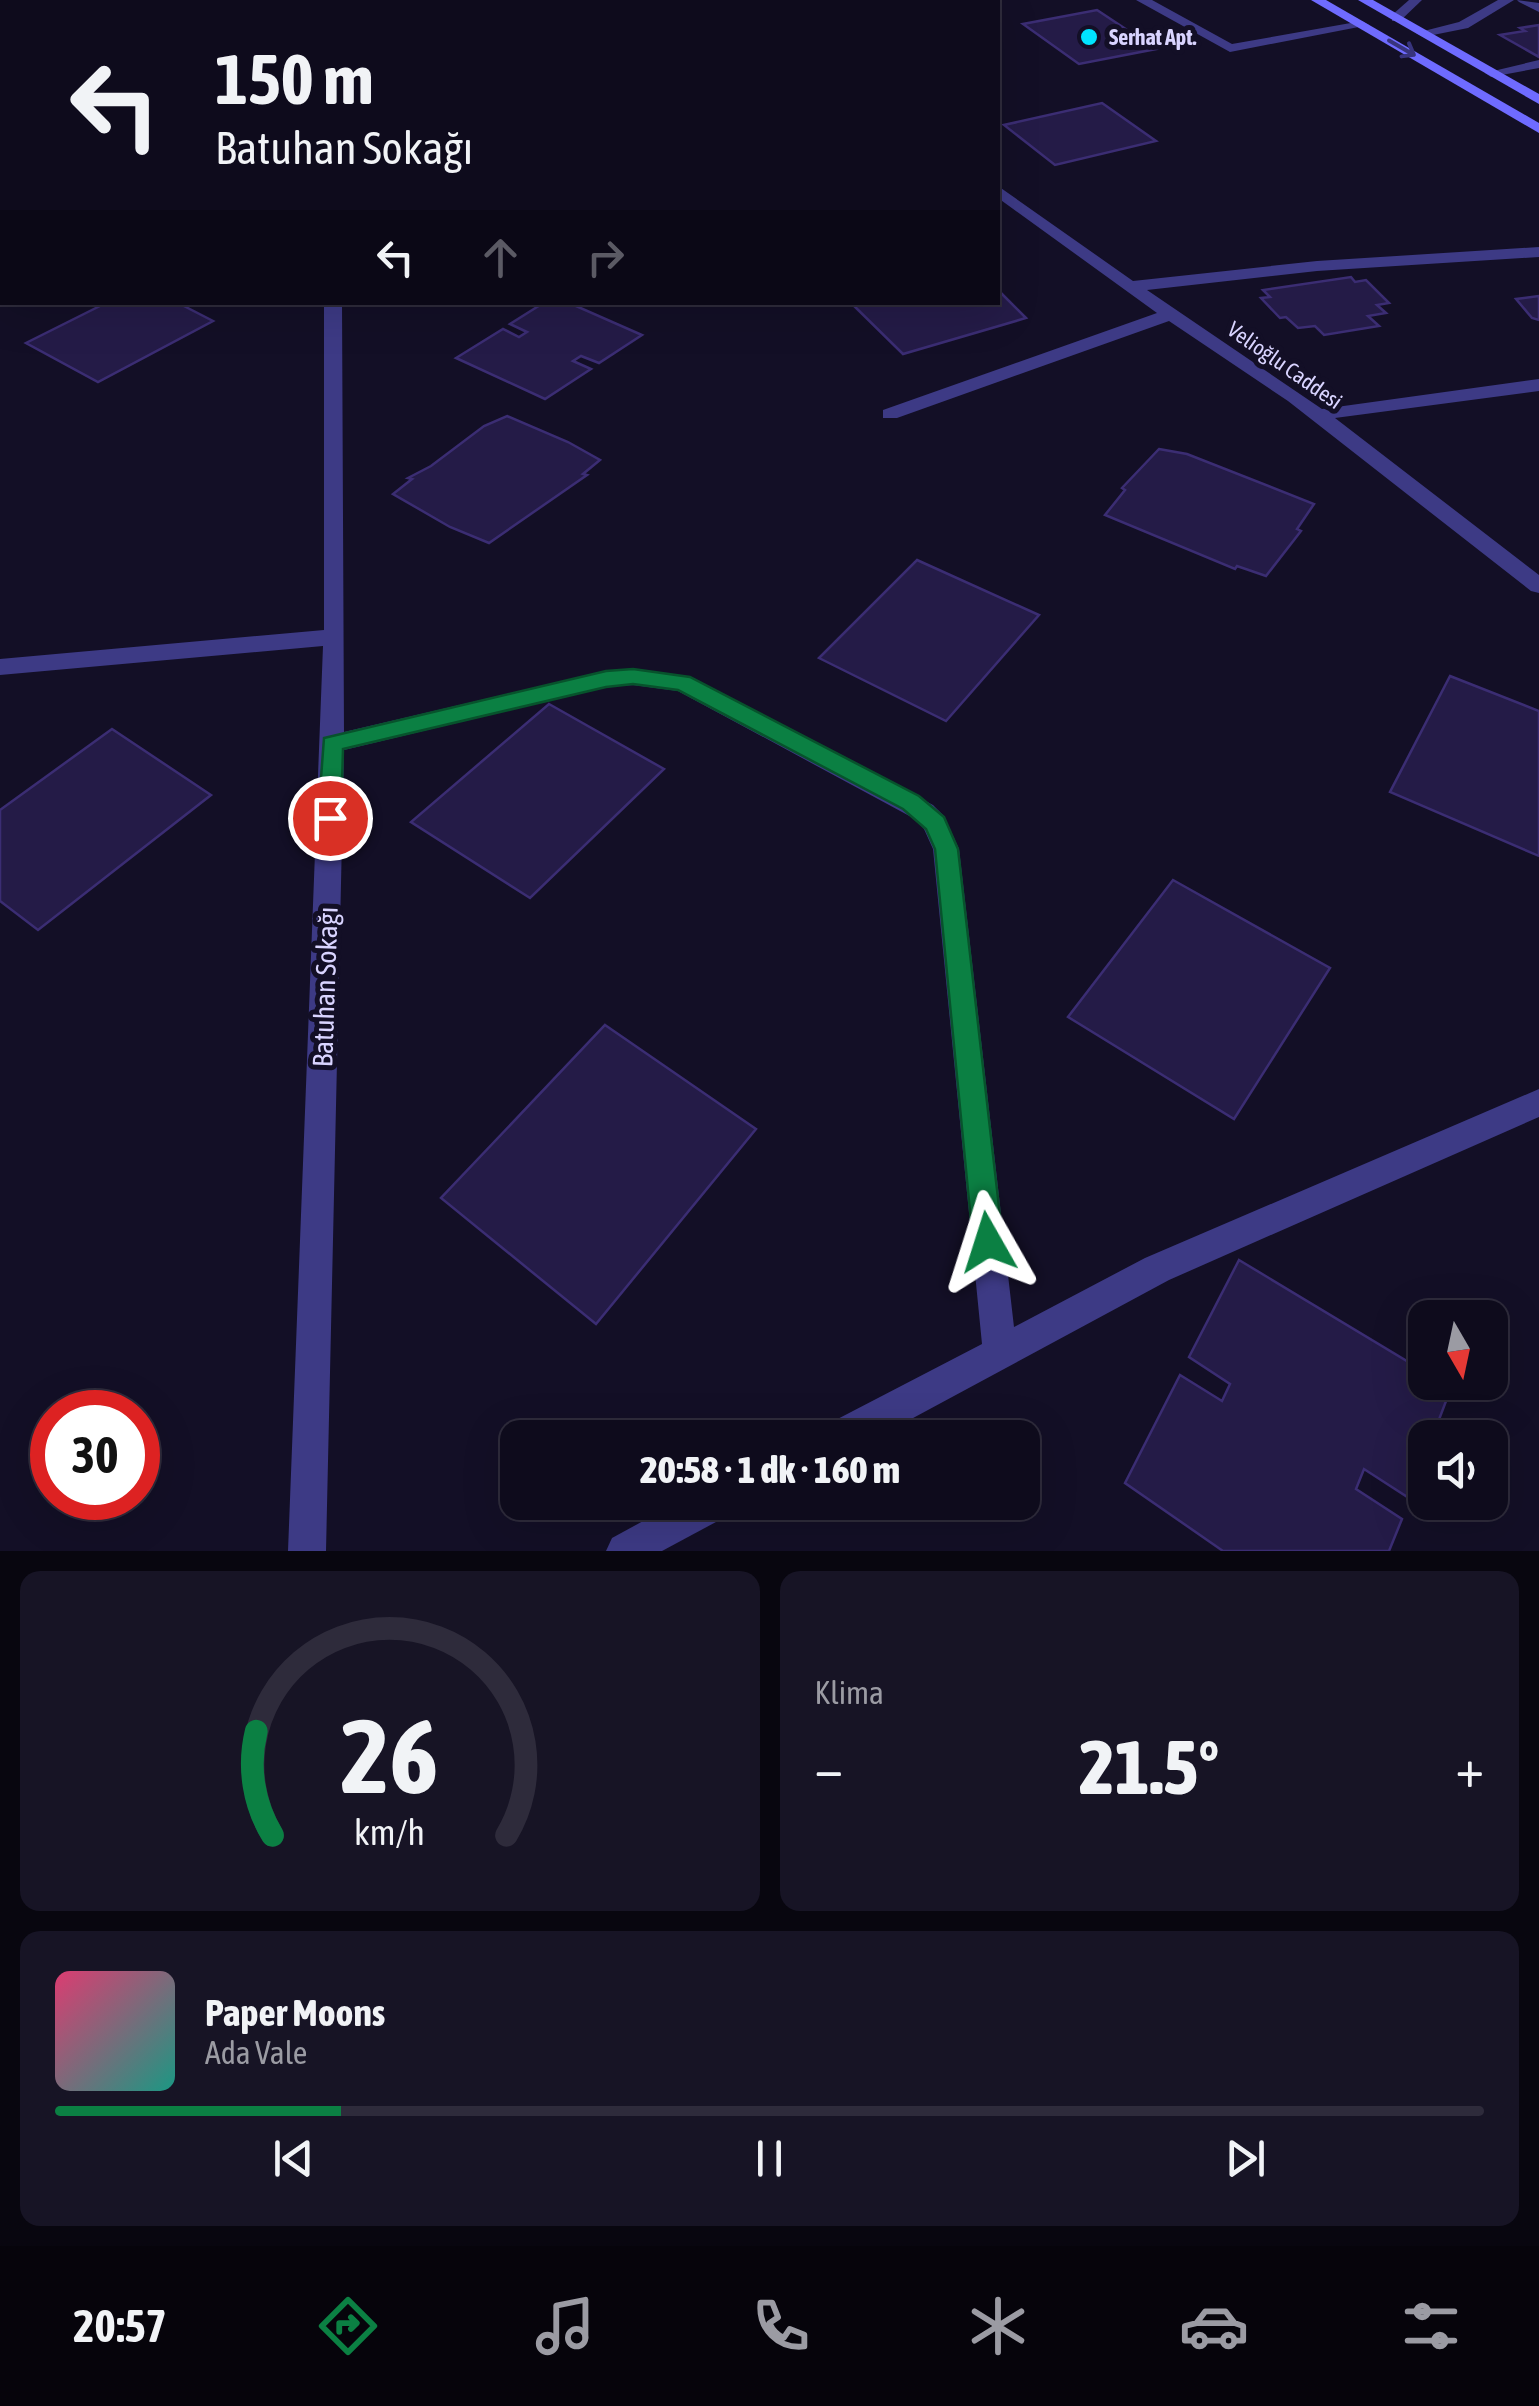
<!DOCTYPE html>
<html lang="tr">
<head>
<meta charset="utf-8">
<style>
	body { margin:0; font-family:"Asap Condensed",sans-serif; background:#171425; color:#f1f3f6; height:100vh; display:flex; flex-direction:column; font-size:38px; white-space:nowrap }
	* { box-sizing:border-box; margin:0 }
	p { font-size:32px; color:#9b9ba3 }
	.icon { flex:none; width:55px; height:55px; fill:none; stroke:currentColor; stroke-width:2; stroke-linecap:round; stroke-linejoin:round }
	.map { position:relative; height:1551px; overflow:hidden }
	.drawer { display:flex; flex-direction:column; gap:20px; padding:20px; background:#08060f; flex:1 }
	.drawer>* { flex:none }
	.guide { position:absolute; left:0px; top:0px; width:1000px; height:305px; box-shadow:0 10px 40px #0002,0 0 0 2px #2e2b3b; background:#0e0b1c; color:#f1f3f6; overflow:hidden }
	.needle { width:65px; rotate:171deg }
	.fabs { position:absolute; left:1408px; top:1300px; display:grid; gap:20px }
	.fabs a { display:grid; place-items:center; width:100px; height:100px; border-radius:20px; background:#0e0b1c; box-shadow:0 10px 40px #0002,0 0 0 2px #2e2b3b; font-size:50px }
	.speed { position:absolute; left:30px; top:1390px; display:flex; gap:20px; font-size:50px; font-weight:700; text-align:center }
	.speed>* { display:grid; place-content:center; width:130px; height:130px; border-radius:50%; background:#0e0b1c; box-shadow:0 10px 40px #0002,0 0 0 2px #2e2b3b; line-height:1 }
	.speed .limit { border:15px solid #d22; background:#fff; color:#111 }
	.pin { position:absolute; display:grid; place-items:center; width:85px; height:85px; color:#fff; margin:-42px; border:5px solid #fff; border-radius:50%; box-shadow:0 2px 10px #0007 }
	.me { position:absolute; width:110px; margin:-55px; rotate:354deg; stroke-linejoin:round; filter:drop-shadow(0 0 8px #0008) }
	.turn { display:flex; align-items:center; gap:35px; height:210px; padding:0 50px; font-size:45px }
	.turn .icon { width:130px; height:130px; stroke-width:2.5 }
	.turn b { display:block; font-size:70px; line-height:85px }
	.lanes { display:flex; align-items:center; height:95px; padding:0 50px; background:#0003; justify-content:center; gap:50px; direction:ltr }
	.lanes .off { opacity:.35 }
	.big { font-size:75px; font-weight:800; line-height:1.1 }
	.drawer .tile { flex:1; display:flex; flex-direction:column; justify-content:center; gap:15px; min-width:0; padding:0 35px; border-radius:20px; background:#171425 }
	.drawer .dial { align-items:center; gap:0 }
	.dial svg { height:260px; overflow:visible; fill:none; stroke:#2e2b3b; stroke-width:7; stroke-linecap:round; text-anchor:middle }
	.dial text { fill:#f1f3f6; stroke:none }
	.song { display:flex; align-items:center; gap:30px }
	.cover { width:120px; height:120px; border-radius:15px; background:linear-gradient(135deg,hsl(340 70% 55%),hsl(170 70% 35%)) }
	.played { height:10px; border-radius:5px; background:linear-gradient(90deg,#0b8043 20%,#2e2b3b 20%) }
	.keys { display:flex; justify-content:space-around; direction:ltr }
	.heat { display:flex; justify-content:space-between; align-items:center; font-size:55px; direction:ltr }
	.drawer .tiles { flex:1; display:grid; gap:20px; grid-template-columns:1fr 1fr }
	.tile:last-child { grid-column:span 2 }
	.trip { position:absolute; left:500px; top:1420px; width:540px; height:100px; border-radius:20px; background:#0e0b1c; box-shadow:0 10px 40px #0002,0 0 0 2px #2e2b3b; font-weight:800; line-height:100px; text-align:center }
	.tab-bar { display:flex; height:160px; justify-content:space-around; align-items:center; background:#06040b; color:#9b9ba3 }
	.tab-bar .icon { width:70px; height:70px }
	.tab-bar .current { color:#0b8043 }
	.tab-bar b { font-size:45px; color:#f1f3f6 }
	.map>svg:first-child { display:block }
	.building { fill:#241b47; stroke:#3b2d73; stroke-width:2.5 }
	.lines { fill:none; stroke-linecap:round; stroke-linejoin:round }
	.service { fill:#3d3a85; fill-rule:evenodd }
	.minor { fill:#3d3a85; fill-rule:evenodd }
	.secondary { fill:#6f6bff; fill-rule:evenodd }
	.oneway { stroke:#38347d }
	.route { fill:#0b8043; stroke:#07532c; stroke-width:2.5 }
	.poi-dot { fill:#00e5ff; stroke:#130f26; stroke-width:4 }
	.labels { text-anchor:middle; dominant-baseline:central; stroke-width:10; stroke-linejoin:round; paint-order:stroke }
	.far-poi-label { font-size:22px; font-weight:bold; fill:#d9d4ff; stroke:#130f26; text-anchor:start }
	.far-street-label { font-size:22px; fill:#d9d4ff; stroke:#130f26 }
	.street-label { font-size:28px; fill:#d9d4ff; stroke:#130f26 }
</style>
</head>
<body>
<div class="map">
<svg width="1539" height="1551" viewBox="0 0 1539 1551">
	<rect width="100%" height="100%" fill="#130f26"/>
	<g class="building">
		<polygon points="571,0 664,0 672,2 565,2"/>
		<polygon points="1097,10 1156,49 1079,64 1023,24"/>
		<polygon points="1539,25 1539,57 1500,35 1525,31 1520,28"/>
		<polygon points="1102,103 1156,141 1055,165 1004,125"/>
		<polygon points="1351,277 1355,282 1366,280 1389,303 1377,305 1386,313 1368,316 1379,326 1324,335 1315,326 1298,328 1286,317 1280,318 1261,298 1270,297 1263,290"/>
		<polygon points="998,290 1026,318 903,354 850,302 998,302"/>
		<polygon points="1539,296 1539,320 1532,318 1516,299"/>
		<polygon points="108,302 176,302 213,321 98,382 26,343"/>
		<polygon points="545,302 567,302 642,335 599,363 581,356 573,361 591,369 545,399 456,358 503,329 519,337 527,332 510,324"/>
		<polygon points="507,416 568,442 600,460 583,474 587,475 489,543 450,527 393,494 412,479 408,478 431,466 484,426"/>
		<polygon points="1159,449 1187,454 1314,504 1297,529 1301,531 1266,576 1237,566 1235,569 1105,515 1125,490 1122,488"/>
		<polygon points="917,560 1039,615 946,721 819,658"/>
		<polygon points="1450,676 1539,711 1539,856 1390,792"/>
		<polygon points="549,704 664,769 530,898 411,822"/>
		<polygon points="112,729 211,795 38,930 0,901 0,810"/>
		<polygon points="1173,880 1330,968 1234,1119 1068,1017"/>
		<polygon points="605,1025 756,1129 596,1324 441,1198"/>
		<polygon points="1239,1260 1425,1372 1425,1382 1442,1382 1451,1388 1432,1438 1425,1438 1425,1456 1409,1498 1364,1469 1356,1489 1402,1519 1389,1551 1223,1551 1125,1483 1180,1375 1222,1401 1230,1384 1189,1357"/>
	</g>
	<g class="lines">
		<g class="service">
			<polygon points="1409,0 1422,0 1400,21 1392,21 1392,15"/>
			<polygon points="1517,0 1539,3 1539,12 1519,2"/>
			<polygon points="1539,60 1539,68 1491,77 1485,73"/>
		</g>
		<g class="minor">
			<rect x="280" y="0" width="12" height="2"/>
			<polygon points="727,0 741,0 742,2 728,2"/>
			<polygon points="1136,0 1152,0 1232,44 1362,21 1369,25 1230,52"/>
			<polygon points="1498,0 1514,0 1468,28 1423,37 1416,33 1459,22"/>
			<polygon points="998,186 1133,281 1317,261 1539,247 1539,257 1317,271 1147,290 1322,409 1539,379 1539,391 1335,418 1539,575 1539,593 1531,591 1288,401 1169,321 897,418 883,418 883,410 1157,313 998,198"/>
			<polygon points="0,292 3,302 0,303"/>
			<polygon points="324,302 342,302 344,732 606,671 633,669 691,677 933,805 944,816 959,849 1014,1327 1145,1258 1539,1089 1539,1117 1169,1280 876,1438 822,1438 826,1425 982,1344 933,849 924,829 915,819 678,691 633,685 606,687 344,750 326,1551 288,1551 323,646 0,675 0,659 324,630"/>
			<polygon points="678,1502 734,1502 729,1515 662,1551 606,1551 612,1538"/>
		</g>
		<g class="secondary">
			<polygon points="1311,0 1326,0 1539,123 1539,133"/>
			<polygon points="1358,0 1373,0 1539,94 1539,104"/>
		</g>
	</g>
	<defs><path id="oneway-shaft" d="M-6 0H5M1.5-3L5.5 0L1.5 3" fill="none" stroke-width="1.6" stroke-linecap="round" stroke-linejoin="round" transform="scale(2.5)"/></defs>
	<use class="oneway" href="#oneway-shaft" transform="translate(1402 48) rotate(30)"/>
	<polygon class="route" points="633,669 690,677 919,796 944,817 958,849 1003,1242 998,1252 988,1256 978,1252 973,1242 935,849 926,829 903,809 678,690 633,684 606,687 343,749 341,818 330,827 318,818 324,738 606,671"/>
	<circle class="poi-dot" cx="1089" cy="37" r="10"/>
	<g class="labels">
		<g class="far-poi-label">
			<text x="1109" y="37">Serhat Apt.</text>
		</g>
		<g class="far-street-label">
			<text transform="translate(1285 365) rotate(35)">Velioğlu Caddesi</text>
		</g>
		<g class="street-label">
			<text transform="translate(325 987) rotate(-88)">Batuhan Sokağı</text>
		</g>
	</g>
</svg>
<div class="fabs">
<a><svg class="needle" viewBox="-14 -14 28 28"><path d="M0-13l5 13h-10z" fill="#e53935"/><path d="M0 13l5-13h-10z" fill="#9b9ba3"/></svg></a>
<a><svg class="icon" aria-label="sound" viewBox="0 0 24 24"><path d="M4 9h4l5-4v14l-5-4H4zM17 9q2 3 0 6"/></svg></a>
</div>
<div class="speed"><div class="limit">30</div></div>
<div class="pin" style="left:330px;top:818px;background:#d93025"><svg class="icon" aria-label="arrive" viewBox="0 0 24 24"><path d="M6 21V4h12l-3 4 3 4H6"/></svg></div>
<svg class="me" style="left:988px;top:1242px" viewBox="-20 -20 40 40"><path d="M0-17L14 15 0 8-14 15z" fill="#0b8043" stroke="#fff" stroke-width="4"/></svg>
<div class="trip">20:58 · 1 dk · 160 m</div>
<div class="guide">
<div class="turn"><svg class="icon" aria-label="left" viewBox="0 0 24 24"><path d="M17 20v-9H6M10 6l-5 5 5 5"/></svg><div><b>150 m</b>Batuhan Sokağı</div></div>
<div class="lanes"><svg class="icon" aria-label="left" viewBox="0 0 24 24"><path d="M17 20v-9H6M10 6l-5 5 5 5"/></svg><svg class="icon off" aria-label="ahead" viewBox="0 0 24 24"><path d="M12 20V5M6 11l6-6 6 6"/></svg><svg class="icon off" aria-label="right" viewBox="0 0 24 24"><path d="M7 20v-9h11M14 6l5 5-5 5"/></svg></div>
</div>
</div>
<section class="drawer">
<div class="tiles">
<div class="tile dial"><svg viewBox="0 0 100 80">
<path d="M14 69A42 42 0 1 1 86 69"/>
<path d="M14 69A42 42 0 0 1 9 37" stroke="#0b8043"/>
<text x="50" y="56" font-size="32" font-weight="700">26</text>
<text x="50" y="72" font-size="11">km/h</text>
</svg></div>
<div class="tile"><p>Klima</p>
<div class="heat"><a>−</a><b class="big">21.5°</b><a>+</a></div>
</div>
<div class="tile">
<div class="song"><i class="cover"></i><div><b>Paper Moons</b><p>Ada Vale</p></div></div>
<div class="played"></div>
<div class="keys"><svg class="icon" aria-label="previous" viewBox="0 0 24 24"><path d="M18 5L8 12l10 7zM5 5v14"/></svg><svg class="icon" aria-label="pause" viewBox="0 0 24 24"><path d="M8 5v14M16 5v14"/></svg><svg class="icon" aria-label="next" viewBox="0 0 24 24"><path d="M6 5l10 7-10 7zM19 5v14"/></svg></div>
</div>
</div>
</section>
<nav class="tab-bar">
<b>20:57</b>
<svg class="icon current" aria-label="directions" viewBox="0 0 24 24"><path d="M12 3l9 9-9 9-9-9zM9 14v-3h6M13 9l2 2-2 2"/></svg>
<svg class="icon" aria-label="music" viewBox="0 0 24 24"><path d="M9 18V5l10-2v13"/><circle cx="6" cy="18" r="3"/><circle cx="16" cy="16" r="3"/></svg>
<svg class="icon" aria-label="phone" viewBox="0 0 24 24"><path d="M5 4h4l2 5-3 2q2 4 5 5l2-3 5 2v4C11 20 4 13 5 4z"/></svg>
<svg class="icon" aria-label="climate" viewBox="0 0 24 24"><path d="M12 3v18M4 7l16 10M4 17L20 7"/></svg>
<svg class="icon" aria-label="car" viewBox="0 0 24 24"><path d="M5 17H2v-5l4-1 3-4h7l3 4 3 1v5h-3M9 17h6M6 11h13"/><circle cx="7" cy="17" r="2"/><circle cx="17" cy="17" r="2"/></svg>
<svg class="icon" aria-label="filters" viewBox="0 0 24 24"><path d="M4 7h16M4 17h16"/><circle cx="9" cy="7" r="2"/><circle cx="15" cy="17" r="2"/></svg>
</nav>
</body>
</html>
